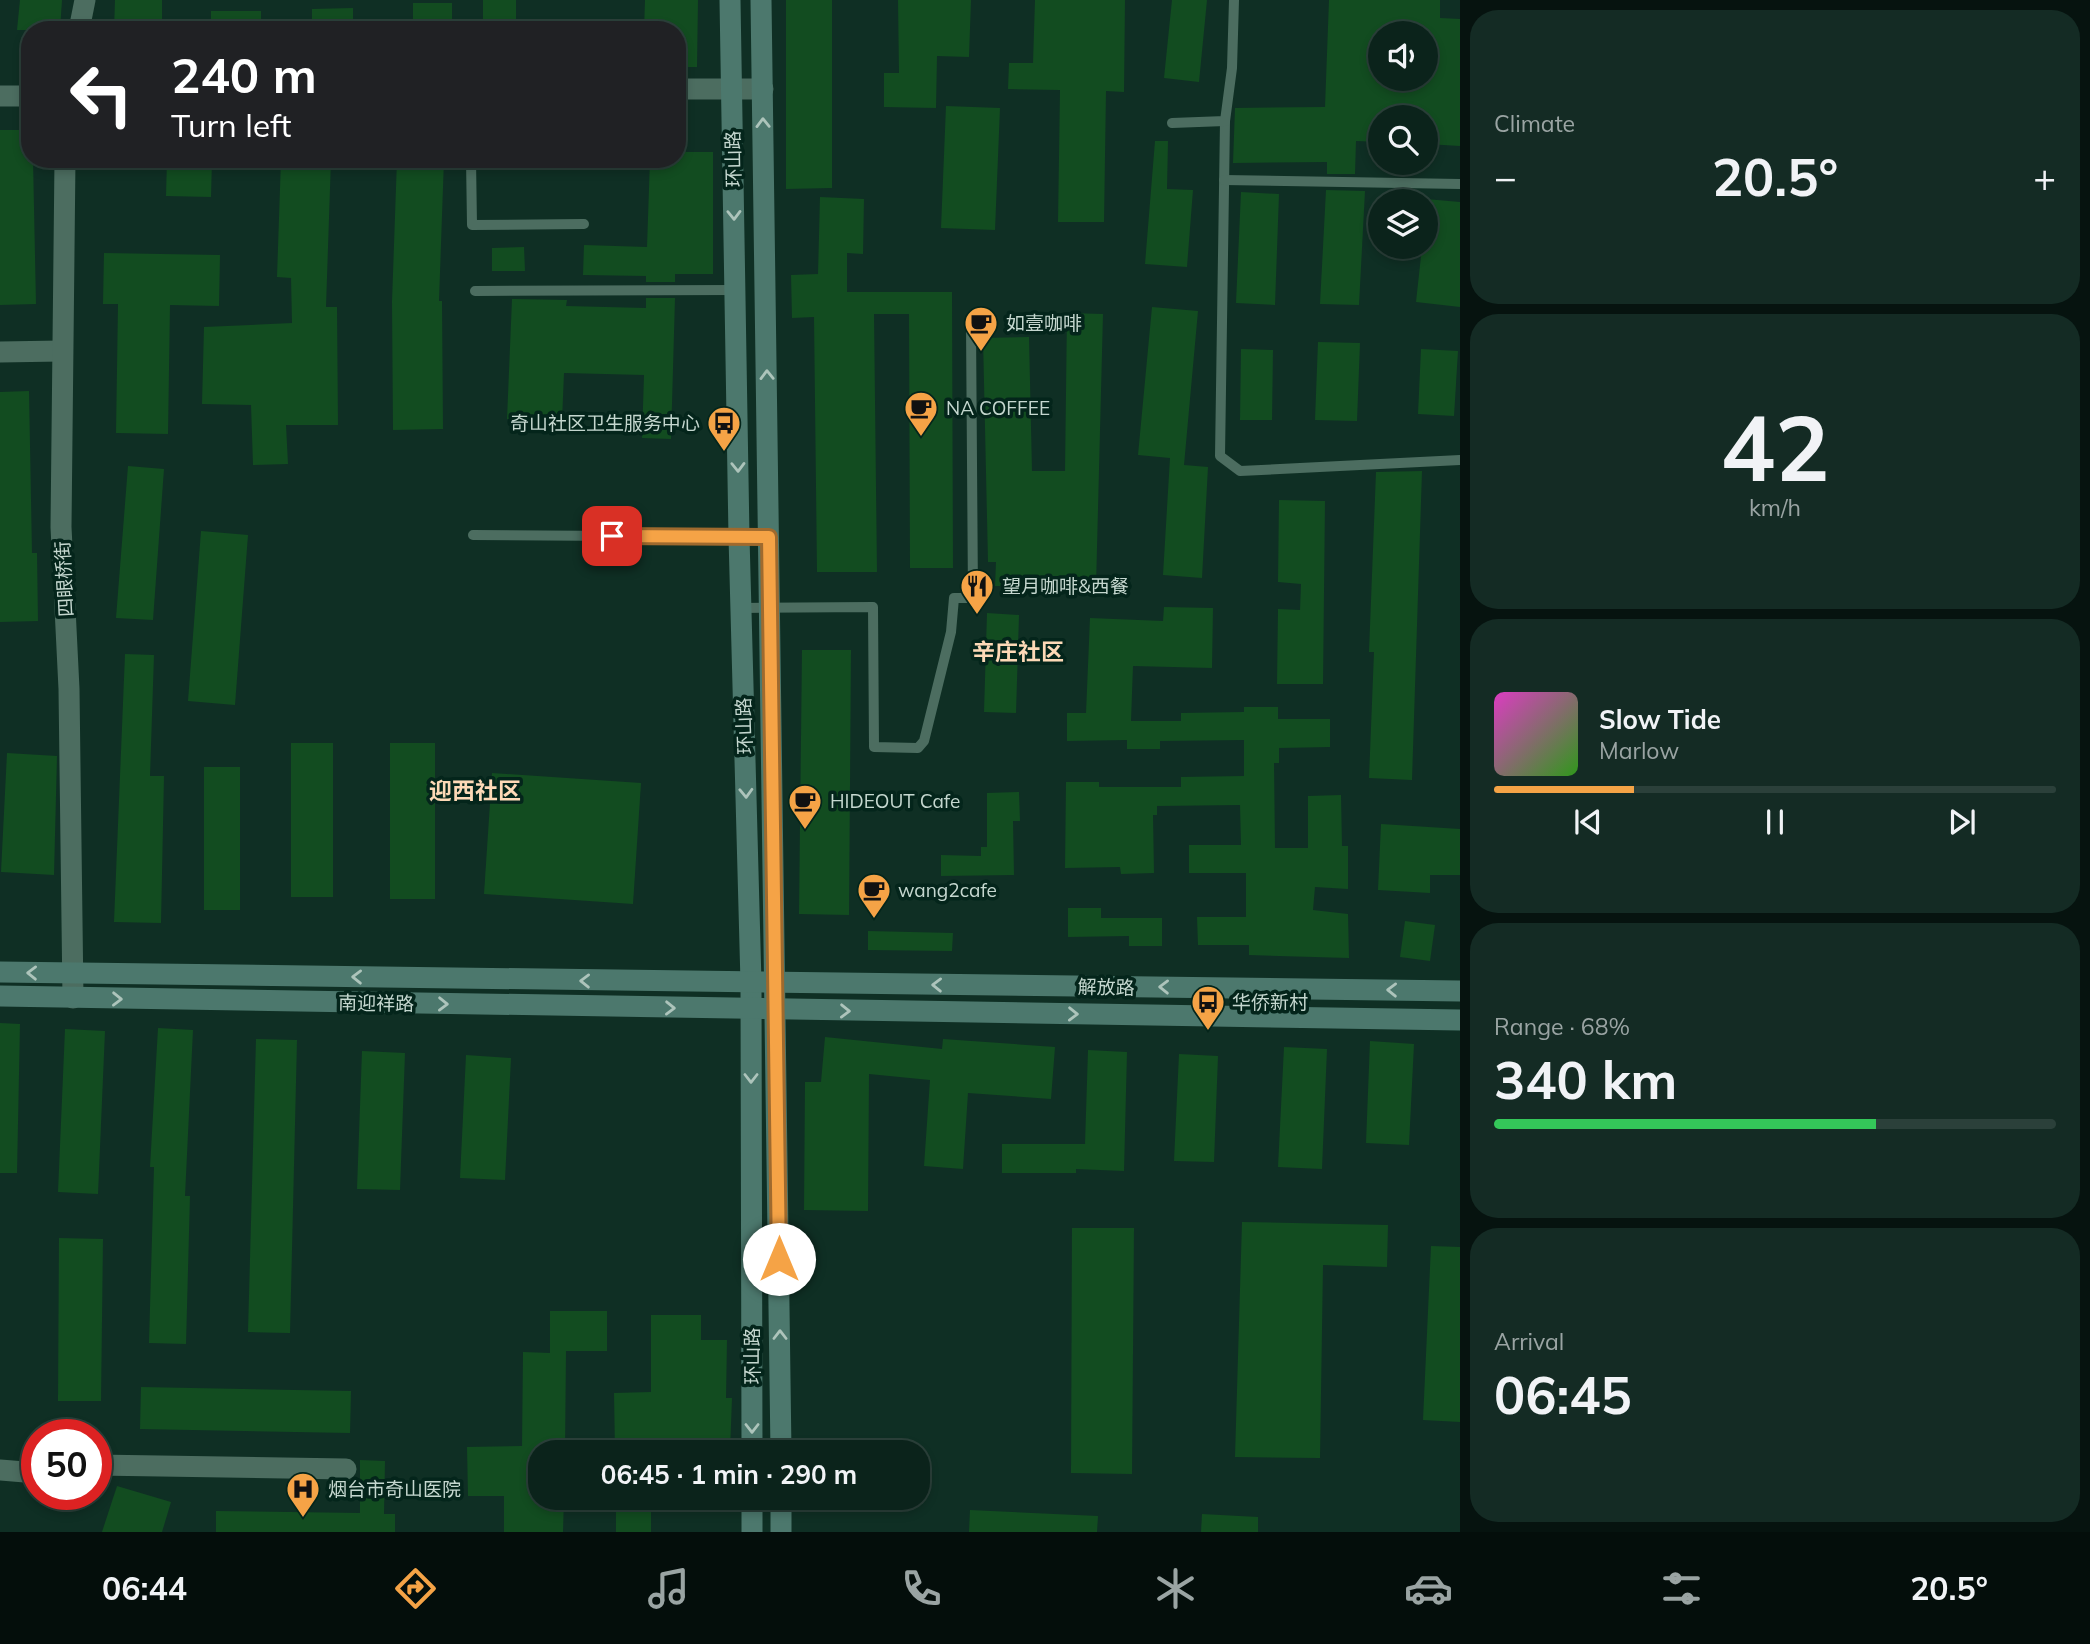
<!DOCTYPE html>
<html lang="en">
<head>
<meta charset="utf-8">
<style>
	body { margin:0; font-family:Mulish,"Noto Sans SC",sans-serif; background:#142b24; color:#f1f3f6; height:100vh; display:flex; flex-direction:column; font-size:26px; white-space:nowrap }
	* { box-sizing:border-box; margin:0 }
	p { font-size:23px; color:#9aa4a3 }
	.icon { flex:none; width:38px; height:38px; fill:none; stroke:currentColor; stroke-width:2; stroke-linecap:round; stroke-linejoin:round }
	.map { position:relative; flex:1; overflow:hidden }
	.drawer { display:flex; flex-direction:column; gap:10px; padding:10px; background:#06130f; width:630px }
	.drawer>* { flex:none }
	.hud { position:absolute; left:21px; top:21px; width:665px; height:147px; border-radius:28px; box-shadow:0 4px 10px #0003,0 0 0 2px #2b403a; background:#202124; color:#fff; overflow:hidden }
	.tools { position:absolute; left:1368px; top:21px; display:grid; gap:14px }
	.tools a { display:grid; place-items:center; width:70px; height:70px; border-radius:50%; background:#0b231b; box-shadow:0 4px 10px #0003,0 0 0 2px #2b403a; font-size:35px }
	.speed { position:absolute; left:21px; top:1419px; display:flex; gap:14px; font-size:35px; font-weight:700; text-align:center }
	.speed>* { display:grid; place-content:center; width:91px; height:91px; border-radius:50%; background:#0b231b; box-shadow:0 4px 10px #0003,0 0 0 2px #2b403a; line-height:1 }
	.speed .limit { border:10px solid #d22; background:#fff; color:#111 }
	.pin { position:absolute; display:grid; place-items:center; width:60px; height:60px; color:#fff; margin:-30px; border-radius:14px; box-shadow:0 4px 10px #0006 }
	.me { position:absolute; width:77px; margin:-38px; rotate:0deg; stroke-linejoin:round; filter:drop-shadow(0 0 5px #0008) }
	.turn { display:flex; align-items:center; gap:24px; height:147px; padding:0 35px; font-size:32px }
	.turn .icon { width:91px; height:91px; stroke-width:2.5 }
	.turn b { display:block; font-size:49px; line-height:60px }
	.big { font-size:52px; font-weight:700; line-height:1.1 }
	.drawer .tile { flex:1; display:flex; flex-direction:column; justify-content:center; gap:10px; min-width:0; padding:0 24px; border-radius:28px; background:#142b24 }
	.drawer .dial { align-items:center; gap:0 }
	.dial b { font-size:91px; line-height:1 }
	.song { display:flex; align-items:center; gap:21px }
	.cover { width:84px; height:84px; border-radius:10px; background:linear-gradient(135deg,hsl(310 70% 55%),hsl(110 70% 35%)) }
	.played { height:7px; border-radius:4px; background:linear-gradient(90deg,#f5a346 25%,#2b403a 25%) }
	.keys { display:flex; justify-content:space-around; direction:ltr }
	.heat { display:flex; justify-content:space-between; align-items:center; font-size:38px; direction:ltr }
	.charge { height:10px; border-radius:5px; background:linear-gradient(90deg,#34c759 68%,#2b403a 0) }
	.trip { position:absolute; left:528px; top:1440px; width:402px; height:70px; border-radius:28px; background:#0b231b; box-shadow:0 4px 10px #0003,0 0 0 2px #2b403a; font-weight:700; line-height:70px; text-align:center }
	.menu { display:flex; height:112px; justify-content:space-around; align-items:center; background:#040e0b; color:#9aa4a3 }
	.menu .icon { width:49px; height:49px }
	.menu .active { color:#f5a346 }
	.menu b { font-size:32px; color:#f1f3f6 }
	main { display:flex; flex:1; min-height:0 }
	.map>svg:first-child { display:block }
	.building { fill:#124c20; fill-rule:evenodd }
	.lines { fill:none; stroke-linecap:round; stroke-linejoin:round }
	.service { stroke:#4c6d60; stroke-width:10 }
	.minor { stroke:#4c6d60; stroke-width:21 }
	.tertiary { stroke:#4c6d60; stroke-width:21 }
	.secondary { stroke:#4c786d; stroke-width:21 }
	.oneway { stroke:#adc4bb }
	.route-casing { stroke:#9f6a2e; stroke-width:18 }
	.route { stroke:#f5a346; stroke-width:12 }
	.labels { text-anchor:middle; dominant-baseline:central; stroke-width:7; stroke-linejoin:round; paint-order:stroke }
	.street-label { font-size:19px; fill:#c5d7cf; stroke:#04251b }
	.poi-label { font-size:19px; fill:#c5d7cf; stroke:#04251b; text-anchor:start }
	.quarter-label { font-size:23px; font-weight:bold; fill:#fdd9b7; stroke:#04251b }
</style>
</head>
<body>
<main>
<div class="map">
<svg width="1460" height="1532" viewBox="0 0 1460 1532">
	<rect width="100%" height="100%" fill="#0f2f24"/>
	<g class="building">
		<polygon points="20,0 62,0 60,30 17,30"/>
		<polygon points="115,0 162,0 162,30 114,30"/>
		<rect x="483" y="0" width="33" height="30"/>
		<polygon points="645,0 698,0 697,67 677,67 677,30 644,30"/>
		<polygon points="786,0 832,0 832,188 786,189"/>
		<polygon points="898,0 971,0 969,57 937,56 936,108 884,107 884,73 899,73"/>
		<polygon points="1035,0 1125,0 1124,92 1106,91 1104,222 1058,222 1060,90 1008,89 1009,63 1033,63"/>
		<polygon points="1172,0 1207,0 1199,82 1164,78"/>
		<path d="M1329,0H1440V18L1460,19V146L1426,144V117H1381V142L1356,141L1355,174H1327V162L1233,163L1235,108L1325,107ZM1381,33H1426V79H1381Z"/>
		<rect x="413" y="3" width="39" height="27"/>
		<polygon points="353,8 353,30 312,30 312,9"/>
		<rect x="211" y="11" width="50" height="19"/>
		<polygon points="946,106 1000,108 995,230 941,228"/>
		<polygon points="0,130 30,130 30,159 33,159 36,304 0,305"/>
		<polygon points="1155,141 1168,141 1167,189 1193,190 1187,267 1145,264"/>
		<polygon points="677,152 713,152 713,274 675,274 675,282 646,282 646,276 583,275 584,245 647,247 650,159 677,159"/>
		<polygon points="167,159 212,159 211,197 166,196"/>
		<polygon points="281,159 331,159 326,307 337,307 338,425 286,425 288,464 253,465 251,405 202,404 204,327 292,323 291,278 277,277"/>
		<polygon points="397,159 444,159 439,301 442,301 443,429 393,430 392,302"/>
		<polygon points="1326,190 1365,191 1359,305 1320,304"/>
		<polygon points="1241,192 1279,194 1275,305 1236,303"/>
		<polygon points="820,197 864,199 863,254 847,253 847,292 952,292 953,568 910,568 909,314 874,314 877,572 817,572 814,317 792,318 791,275 818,274"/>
		<polygon points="1426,199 1460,202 1460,307 1416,302 1422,247 1426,247"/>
		<polygon points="524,247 525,271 492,271 492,248"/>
		<polygon points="104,253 220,255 219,306 170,305 168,434 116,433 118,304 103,304"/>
		<polygon points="646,298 675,298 671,439 642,438 644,375 564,373 562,421 507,419 512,299 567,300 566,306 646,308"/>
		<polygon points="1152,307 1198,311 1184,465 1208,467 1202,578 1163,575 1170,458 1138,455"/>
		<polygon points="1067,313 1103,314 1096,587 995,586 996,562 988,562 983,338 1029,337 1032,471 1065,471"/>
		<polygon points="1318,342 1360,343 1357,421 1315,420"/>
		<polygon points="1241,349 1273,350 1272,420 1240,420"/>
		<polygon points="1421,349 1458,351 1454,416 1418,414"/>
		<polygon points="29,391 32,553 37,553 38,621 0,622 0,392"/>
		<polygon points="128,466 164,469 153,620 116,618"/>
		<polygon points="1422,471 1412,780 1369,778 1374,652 1369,652 1376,472"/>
		<polygon points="1279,500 1325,501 1323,684 1277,684 1278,609 1300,610 1301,584 1278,582"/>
		<polygon points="201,531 248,535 235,705 188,701"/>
		<polygon points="1164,607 1213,608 1212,668 1133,666 1131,721 1181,721 1181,713 1244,712 1244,707 1278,707 1278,719 1330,719 1330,747 1279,748 1279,763 1274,763 1275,848 1308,848 1308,796 1341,795 1342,846 1348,846 1348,889 1315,887 1313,910 1348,914 1349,958 1249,955 1249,945 1198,945 1197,917 1246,917 1246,873 1189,873 1189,845 1241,845 1240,805 1157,806 1157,815 1153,815 1154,873 1121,874 1120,867 1065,868 1066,782 1099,782 1099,787 1181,787 1181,777 1244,776 1244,740 1160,741 1160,749 1127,749 1127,740 1067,741 1067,713 1086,713 1090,618 1163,621"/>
		<polygon points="987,613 1019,615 1016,713 984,712"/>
		<polygon points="802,650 851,650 849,915 799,914"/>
		<polygon points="125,654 154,655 150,776 164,776 161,923 114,922"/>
		<rect x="291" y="743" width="42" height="154"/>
		<rect x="390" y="743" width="45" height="156"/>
		<polygon points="7,753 57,756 54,875 1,872"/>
		<rect x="204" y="767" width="36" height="143"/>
		<polygon points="492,773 641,783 633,904 484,894"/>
		<polygon points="1019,792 1020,821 1013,821 1014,875 941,876 941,855 981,856 981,847 987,847 987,793"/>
		<polygon points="1381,824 1460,829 1460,875 1430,875 1430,893 1378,890"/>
		<polygon points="1068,908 1101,908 1101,918 1162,918 1162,946 1129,946 1129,936 1068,937"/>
		<polygon points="1405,921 1435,925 1430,961 1400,957"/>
		<polygon points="868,931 953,933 952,951 868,950"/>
		<polygon points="0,1023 20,1024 17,1173 0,1173"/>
		<polygon points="158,1028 193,1030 185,1196 190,1196 186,1344 149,1343 154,1167 150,1167"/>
		<polygon points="65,1029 105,1031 98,1194 58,1192"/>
		<polygon points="825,1037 942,1049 943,1039 1055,1047 1051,1099 968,1093 963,1169 924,1166 930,1080 869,1074 868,1211 804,1210 805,1082 821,1082"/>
		<polygon points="256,1039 297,1040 290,1333 248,1332"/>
		<polygon points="1370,1041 1414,1044 1409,1145 1366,1143"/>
		<polygon points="1284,1047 1327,1049 1322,1169 1278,1167"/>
		<polygon points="1088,1050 1127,1052 1124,1171 1076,1169 1076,1173 1002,1173 1002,1144 1085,1144"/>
		<polygon points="362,1051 405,1053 400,1190 357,1189"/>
		<polygon points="1179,1054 1218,1056 1214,1162 1174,1161"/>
		<polygon points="466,1055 511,1058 505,1180 460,1178"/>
		<polygon points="1242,1222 1388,1225 1387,1267 1323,1265 1320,1458 1235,1457"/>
		<polygon points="1072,1228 1134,1228 1132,1474 1071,1473"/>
		<polygon points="59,1238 103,1239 101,1401 58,1401"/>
		<polygon points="1431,1246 1460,1247 1460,1422 1423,1420"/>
		<polygon points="550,1311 607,1311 607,1351 566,1351 565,1452 541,1452 541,1498 564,1498 563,1532 504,1532 504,1496 468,1496 467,1447 522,1446 523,1352 550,1353"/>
		<polygon points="651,1315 701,1315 701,1340 727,1340 726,1398 732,1398 730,1452 615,1452 614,1393 651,1392"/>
		<polygon points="141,1387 351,1391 350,1433 140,1429"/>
		<polygon points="360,1460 385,1461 384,1514 395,1514 395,1532 216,1532 216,1511 360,1513"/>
		<polygon points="117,1486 171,1502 162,1532 102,1532"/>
		<rect x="616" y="1498" width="35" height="34"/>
		<polygon points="970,1510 1098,1516 1097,1532 969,1532"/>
		<polygon points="1202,1514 1258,1517 1258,1532 1201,1532"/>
	</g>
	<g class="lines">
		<g class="service">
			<polyline points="1225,121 1220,456 1240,471 1460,460"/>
			<polyline points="1172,123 1225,121 1232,68 1234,0"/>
			<polyline points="471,159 472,225 584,224"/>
			<polyline points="1224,180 1460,184"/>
			<polyline points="475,291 735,290"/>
			<polyline points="473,535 769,537"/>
			<polyline points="741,608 873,607 874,747 918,748 924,741 951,632 954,598 973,598 971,325"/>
		</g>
		<g class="minor">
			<polyline points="677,89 763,89"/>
			<polyline points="0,96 30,96"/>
			<polyline points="0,352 61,351"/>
			<polyline points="96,1465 346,1469"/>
			<polyline points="0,1470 37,1473"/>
		</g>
		<g class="tertiary">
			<polyline points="79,30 85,0"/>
			<polyline points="65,159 61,527 69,689 73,998"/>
		</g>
		<g class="secondary">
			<polyline points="730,0 739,537 751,983 752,1452"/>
			<polyline points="761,0 781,1452"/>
			<polyline points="0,972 1460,991"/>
			<polyline points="0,996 1460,1020"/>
			<polyline points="752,1498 752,1532"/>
			<polyline points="781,1498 781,1532"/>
		</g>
	</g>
	<defs><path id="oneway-chevron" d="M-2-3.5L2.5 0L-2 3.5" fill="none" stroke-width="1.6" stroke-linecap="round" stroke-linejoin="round" transform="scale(1.75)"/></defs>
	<g class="oneway">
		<use href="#oneway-chevron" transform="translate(763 123) rotate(-91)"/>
		<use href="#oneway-chevron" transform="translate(734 215) rotate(89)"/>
		<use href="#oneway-chevron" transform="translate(767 375) rotate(-91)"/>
		<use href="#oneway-chevron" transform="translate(738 467) rotate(89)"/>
		<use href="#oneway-chevron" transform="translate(746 793) rotate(88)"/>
		<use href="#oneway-chevron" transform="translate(32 973) rotate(-179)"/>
		<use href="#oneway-chevron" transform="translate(357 977) rotate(-179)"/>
		<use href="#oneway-chevron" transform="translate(585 981) rotate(-179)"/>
		<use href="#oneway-chevron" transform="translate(937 985) rotate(-179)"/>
		<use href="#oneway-chevron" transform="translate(1164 987) rotate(-179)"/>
		<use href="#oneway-chevron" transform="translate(1392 990) rotate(-179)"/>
		<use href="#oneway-chevron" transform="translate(117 999) rotate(1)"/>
		<use href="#oneway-chevron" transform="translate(443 1004) rotate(1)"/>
		<use href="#oneway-chevron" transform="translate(670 1008) rotate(1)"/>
		<use href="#oneway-chevron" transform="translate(845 1011) rotate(1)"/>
		<use href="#oneway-chevron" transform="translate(1073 1014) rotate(1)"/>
		<use href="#oneway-chevron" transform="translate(751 1078) rotate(90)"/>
		<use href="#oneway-chevron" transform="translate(780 1335) rotate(-90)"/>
		<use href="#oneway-chevron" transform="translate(752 1428) rotate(90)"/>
	</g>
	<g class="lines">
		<defs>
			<polyline id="route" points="612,536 769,537 779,1259"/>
		</defs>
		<use href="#route" class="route-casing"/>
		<use href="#route" class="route"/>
	</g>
	<defs>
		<symbol id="cafe-pin" viewBox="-11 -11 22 30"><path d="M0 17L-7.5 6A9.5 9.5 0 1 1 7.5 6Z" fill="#f5a346" stroke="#04251b"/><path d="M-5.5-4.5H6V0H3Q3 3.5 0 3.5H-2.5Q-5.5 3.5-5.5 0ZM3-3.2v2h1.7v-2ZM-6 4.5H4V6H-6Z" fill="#111"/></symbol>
		<symbol id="bus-pin" viewBox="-11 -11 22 30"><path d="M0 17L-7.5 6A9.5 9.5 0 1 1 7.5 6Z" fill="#f5a346" stroke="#04251b"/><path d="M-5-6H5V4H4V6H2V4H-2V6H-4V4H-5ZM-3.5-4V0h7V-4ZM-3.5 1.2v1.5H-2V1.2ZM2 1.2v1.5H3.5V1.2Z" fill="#111"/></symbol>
		<symbol id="restaurant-pin" viewBox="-11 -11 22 30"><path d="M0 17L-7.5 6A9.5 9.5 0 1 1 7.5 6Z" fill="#f5a346" stroke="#04251b"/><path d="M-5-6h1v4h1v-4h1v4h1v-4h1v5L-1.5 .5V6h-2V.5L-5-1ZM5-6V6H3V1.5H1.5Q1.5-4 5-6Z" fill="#111"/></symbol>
		<symbol id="hospital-pin" viewBox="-11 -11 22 30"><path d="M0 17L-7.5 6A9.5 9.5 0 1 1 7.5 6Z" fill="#f5a346" stroke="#04251b"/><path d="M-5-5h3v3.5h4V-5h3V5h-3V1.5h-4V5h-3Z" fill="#111"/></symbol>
	</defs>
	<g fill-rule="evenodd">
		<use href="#cafe-pin" x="962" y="304" width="38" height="52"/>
		<use href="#cafe-pin" x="902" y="389" width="38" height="52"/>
		<use href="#bus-pin" x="705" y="404" width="38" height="52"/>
		<use href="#restaurant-pin" x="958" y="567" width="38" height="52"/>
		<use href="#cafe-pin" x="786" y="782" width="38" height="52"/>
		<use href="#cafe-pin" x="855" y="871" width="38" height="52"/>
		<use href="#bus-pin" x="1189" y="983" width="38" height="52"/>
		<use href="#hospital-pin" x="284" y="1470" width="38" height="52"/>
	</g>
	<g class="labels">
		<g class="street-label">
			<text transform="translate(733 159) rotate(-91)">环山路</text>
			<text transform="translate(64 579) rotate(-93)">四眼桥街</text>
			<text transform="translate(744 726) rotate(-92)">环山路</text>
			<text transform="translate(1106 987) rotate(1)">解放路</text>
			<text transform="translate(376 1003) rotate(1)">南迎祥路</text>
			<text transform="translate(752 1356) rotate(-90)">环山路</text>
		</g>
		<g class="poi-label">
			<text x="1006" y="323">如壹咖啡</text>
			<text x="946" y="408">NA COFFEE</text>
			<text x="700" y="423" text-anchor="end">奇山社区卫生服务中心</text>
			<text x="1002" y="586">望月咖啡&amp;西餐</text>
			<text x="830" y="801">HIDEOUT Cafe</text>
			<text x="898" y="890">wang2cafe</text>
			<text x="1232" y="1002">华侨新村</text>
			<text x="328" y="1489">烟台市奇山医院</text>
		</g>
		<g class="quarter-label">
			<text x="1018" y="651">辛庄社区</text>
			<text x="475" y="790">迎西社区</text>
		</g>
	</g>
</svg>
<div class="tools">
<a><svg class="icon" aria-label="sound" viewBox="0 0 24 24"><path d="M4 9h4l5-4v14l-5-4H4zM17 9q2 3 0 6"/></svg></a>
<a><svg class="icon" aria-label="search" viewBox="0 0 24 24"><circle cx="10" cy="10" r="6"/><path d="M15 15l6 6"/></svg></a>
<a><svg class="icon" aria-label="layers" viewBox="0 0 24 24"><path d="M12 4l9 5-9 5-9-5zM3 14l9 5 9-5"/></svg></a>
</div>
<div class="speed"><div class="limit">50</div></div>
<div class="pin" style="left:612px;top:536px;background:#d93025"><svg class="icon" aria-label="arrive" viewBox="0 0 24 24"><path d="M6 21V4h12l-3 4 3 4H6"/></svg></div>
<svg class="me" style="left:779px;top:1259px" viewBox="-20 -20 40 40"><circle r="19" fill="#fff"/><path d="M0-13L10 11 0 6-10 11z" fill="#f5a346"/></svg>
<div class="trip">06:45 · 1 min · 290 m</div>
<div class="hud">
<div class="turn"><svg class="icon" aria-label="left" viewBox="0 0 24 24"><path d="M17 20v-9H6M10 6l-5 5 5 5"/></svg><div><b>240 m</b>Turn left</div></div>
</div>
</div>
<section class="drawer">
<div class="tile"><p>Climate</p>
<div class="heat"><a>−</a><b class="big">20.5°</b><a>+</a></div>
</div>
<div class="tile dial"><b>42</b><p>km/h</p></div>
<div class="tile">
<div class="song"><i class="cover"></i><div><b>Slow Tide</b><p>Marlow</p></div></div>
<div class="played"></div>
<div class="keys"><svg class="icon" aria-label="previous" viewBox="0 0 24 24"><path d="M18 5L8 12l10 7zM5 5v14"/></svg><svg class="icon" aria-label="pause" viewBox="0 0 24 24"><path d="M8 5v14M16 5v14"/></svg><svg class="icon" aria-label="next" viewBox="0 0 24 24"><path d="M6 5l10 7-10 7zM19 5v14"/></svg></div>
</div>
<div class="tile"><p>Range · 68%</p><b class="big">340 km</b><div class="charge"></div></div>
<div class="tile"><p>Arrival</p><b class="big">06:45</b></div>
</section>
</main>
<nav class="menu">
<b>06:44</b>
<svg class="icon active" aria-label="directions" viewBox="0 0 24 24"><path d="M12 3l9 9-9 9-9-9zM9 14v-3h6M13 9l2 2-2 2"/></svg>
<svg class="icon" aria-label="music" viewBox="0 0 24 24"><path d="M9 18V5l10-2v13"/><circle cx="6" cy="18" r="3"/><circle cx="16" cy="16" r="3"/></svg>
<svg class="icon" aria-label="phone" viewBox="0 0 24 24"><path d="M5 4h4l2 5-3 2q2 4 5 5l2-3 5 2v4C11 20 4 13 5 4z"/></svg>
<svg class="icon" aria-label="climate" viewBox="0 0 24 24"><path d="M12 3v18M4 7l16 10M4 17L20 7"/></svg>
<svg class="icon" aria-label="car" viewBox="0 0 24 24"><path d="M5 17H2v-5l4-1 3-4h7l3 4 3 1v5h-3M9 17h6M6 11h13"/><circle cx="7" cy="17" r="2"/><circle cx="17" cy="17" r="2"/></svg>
<svg class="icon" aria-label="filters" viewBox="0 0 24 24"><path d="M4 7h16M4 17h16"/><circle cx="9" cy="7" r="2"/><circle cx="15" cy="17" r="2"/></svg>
<b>20.5°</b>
</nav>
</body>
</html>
